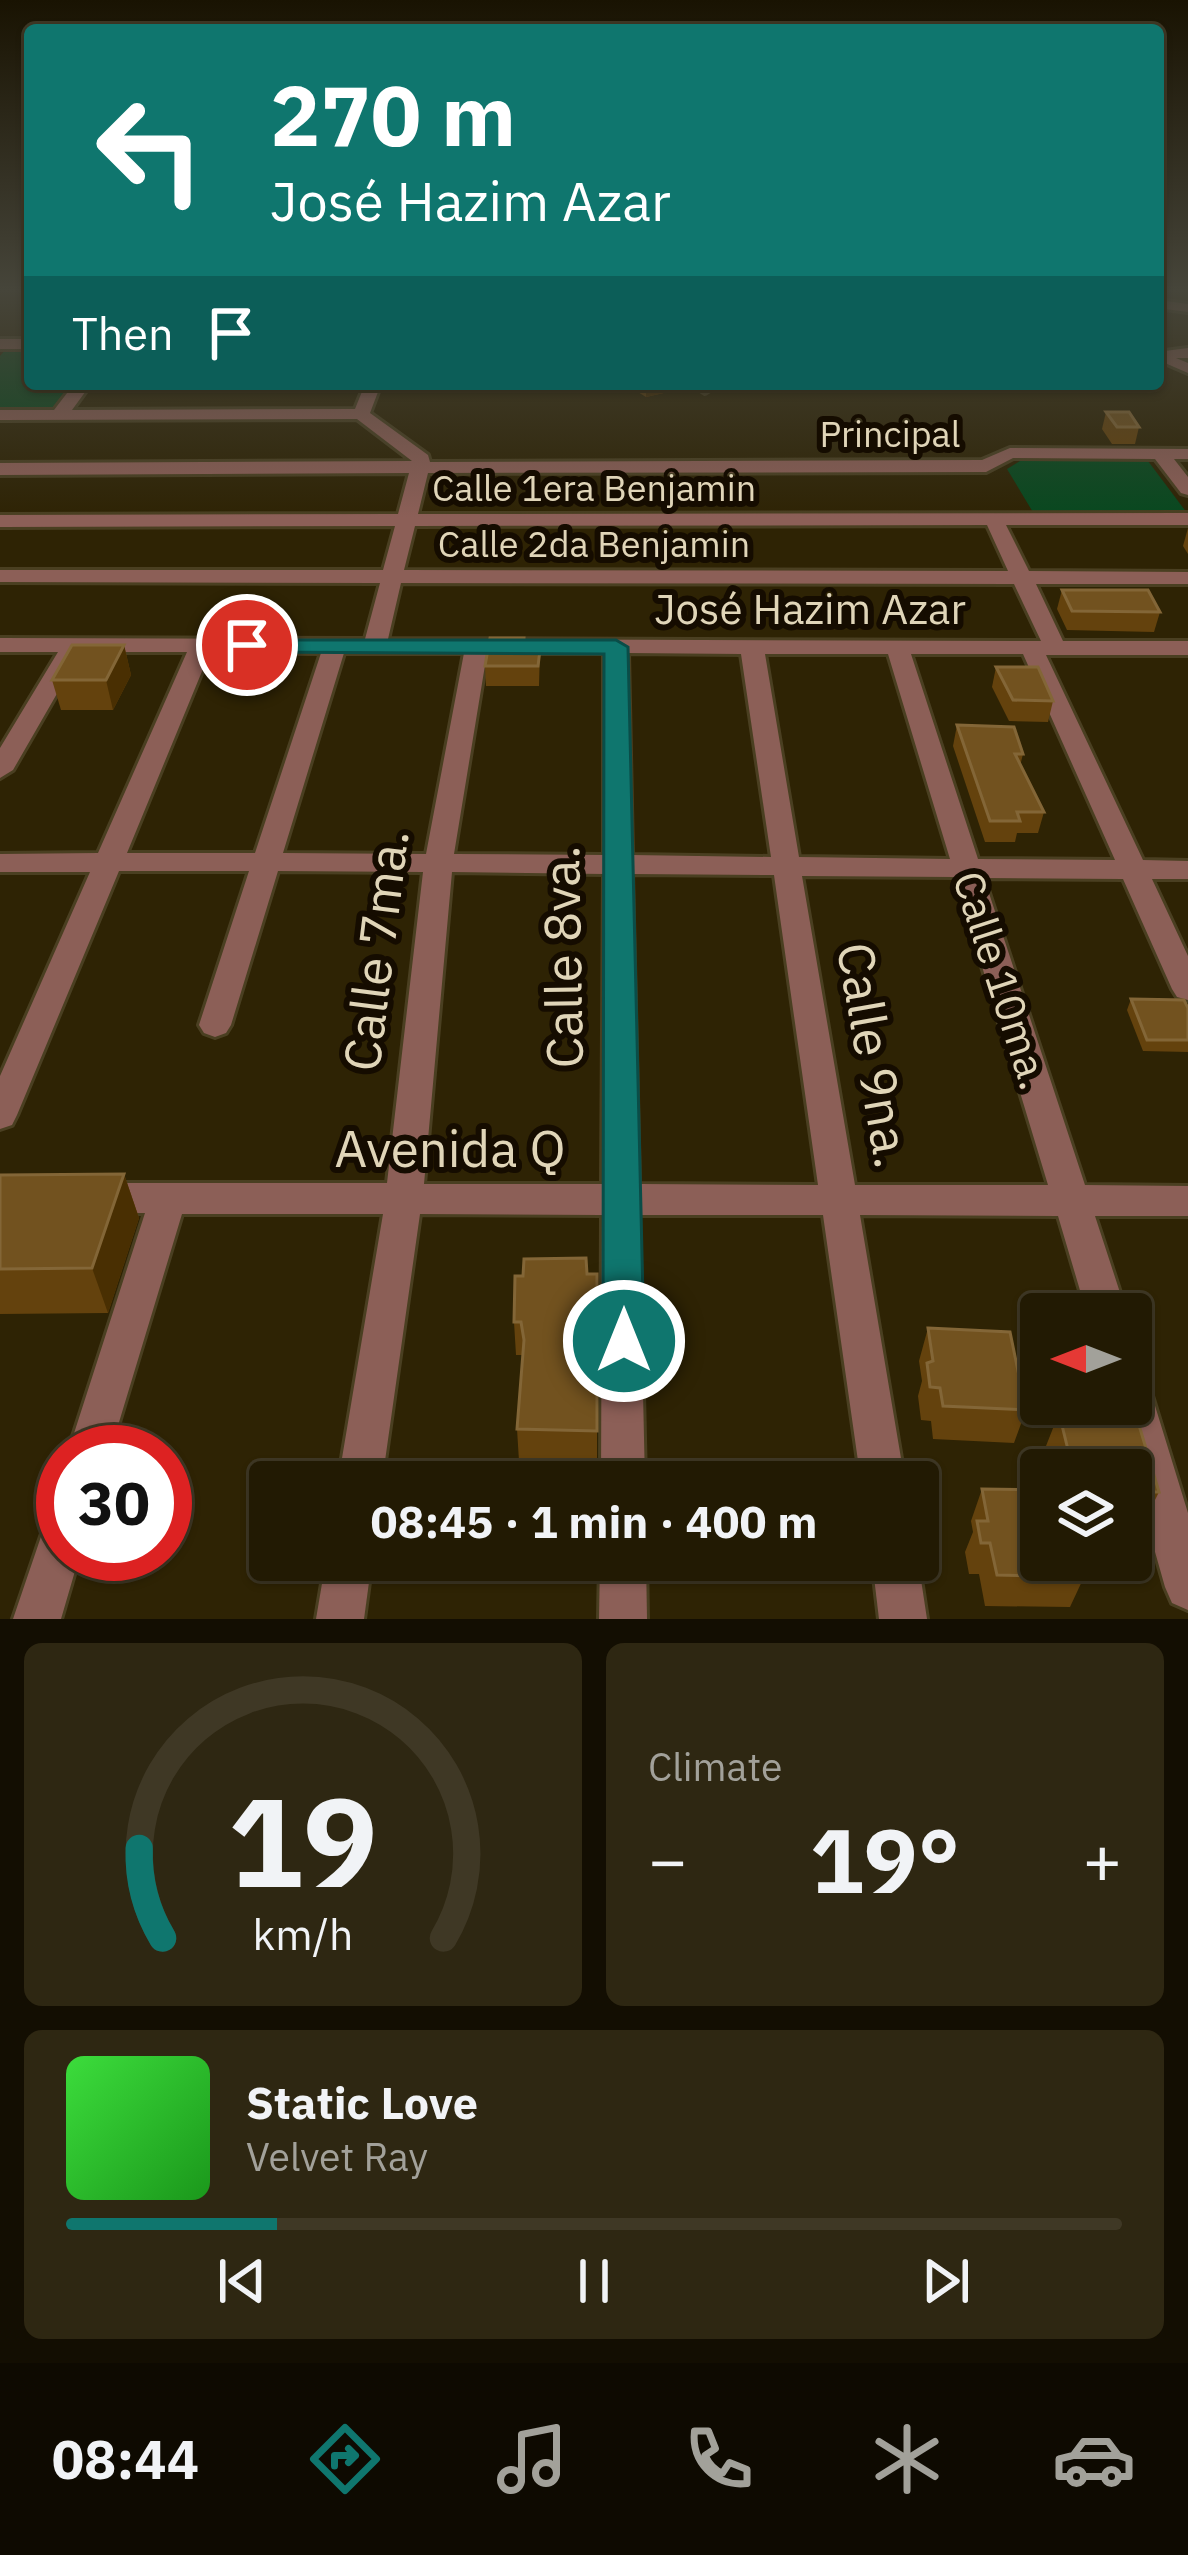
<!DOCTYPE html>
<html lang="en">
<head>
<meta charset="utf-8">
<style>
	body { margin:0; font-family:"IBM Plex Sans",sans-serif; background:#2e2712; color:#f1f3f6; height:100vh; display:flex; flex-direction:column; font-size:45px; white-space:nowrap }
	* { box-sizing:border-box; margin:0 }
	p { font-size:39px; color:#a2a19a }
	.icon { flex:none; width:66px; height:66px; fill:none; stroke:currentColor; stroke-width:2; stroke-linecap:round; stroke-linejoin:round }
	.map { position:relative; height:1619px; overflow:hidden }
	.side { display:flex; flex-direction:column; gap:24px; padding:24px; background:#130e02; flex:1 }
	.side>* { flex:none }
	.hud { position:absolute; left:24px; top:24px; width:1140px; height:366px; border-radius:12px; box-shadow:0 3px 9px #0004,0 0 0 3px #3f3825; background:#0f766e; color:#fff; overflow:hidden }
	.needle { width:78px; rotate:270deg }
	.tools { position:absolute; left:1020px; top:1293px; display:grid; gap:24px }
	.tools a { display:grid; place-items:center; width:132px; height:132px; border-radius:12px; background:#221a03; box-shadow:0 3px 9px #0004,0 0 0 3px #3f3825; font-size:60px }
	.speed { position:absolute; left:36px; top:1425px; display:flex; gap:24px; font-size:60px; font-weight:700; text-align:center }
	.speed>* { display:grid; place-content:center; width:156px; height:156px; border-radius:50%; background:#221a03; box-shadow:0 3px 9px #0004,0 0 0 3px #3f3825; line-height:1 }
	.speed .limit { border:18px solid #d22; background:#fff; color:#111 }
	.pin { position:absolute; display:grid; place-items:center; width:102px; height:102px; color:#fff; margin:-51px; border:6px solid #fff; border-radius:50%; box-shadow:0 3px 12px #0007 }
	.me { position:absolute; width:132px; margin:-66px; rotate:0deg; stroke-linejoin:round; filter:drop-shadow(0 0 9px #0008) }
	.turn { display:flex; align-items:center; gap:42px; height:252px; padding:0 48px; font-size:54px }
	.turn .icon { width:156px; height:156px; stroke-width:2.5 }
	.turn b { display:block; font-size:84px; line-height:102px }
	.then { display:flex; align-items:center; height:114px; padding:0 48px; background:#0003; gap:24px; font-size:45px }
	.big { font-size:90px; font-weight:800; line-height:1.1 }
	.side .widget { flex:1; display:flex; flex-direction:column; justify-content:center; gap:18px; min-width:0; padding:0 42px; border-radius:18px; background:#2e2712 }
	.side .dial { align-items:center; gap:0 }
	.dial svg { height:312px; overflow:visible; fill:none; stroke:#3f3825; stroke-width:7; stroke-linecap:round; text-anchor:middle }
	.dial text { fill:#f1f3f6; stroke:none }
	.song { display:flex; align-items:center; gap:36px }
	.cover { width:144px; height:144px; border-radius:18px; background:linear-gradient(135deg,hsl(120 70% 55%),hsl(120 70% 35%)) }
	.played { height:12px; border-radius:6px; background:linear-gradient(90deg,#0f766e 20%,#3f3825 20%) }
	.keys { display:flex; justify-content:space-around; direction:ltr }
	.heat { display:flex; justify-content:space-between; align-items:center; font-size:66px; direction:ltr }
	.side .tiles { flex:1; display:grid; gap:24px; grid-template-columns:1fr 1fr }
	.widget:last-child { grid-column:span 2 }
	.trip { position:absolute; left:249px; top:1461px; width:690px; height:120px; border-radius:12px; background:#221a03; box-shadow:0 3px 9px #0004,0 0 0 3px #3f3825; font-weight:800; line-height:120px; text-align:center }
	.menu { display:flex; height:192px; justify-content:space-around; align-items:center; background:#0e0a01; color:#a2a19a }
	.menu .icon { width:84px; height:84px }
	.menu .on { color:#0f766e }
	.menu b { font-size:54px; color:#f1f3f6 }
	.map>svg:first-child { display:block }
	.green { fill:#08481f }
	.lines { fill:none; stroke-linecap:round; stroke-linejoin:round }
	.minor-casing { stroke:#4a3f21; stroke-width:6 }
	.minor { fill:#8c5f57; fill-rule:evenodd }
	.wall { fill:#64420d }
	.shaded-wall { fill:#492f02 }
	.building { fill:#72521f; stroke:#836637; stroke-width:3 }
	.route { fill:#0f766e; stroke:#0a4d48; stroke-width:3 }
	.labels { text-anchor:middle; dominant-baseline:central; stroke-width:12; stroke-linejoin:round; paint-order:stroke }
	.far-street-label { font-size:36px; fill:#e0d5b8; stroke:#150c00 }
	.street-label { font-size:42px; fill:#e0d5b8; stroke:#150c00 }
	.near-street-label { font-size:51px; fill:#e0d5b8; stroke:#150c00 }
</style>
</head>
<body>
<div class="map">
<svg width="1188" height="1619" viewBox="0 0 1188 1619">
	<rect width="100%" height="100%" fill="#2e2304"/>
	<g class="green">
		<polygon points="6,349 30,349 30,384 76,384 55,411 0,411 0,356"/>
		<polygon points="1020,461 1148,461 1187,513 1034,514 1007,469"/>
	</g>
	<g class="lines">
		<defs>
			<g id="minor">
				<polygon points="1158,300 1188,304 1188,312 1158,308"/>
				<rect x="0" y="339" width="30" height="10"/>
				<polygon points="1188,348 1188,358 1176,358 1188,363 1188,373 1158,360 1165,351"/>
				<path d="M74,384H91L72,410L355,409L365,384H381L370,413L428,455L430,462L982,460L1010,448L1188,449V459H1174L1188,477V495L1181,493L1155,459L1013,458L986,472L428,473L418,514L1188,513V525H1006L1029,571L1188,572V584H1036L1063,641H1188V655H1046L1143,860L1188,861V879H1152L1188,956V1000L1177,997L1172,989L1123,879L984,878L1085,1185L1188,1186V1216H1095L1127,1314H1087L1058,1216L860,1215L905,1482H861L823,1215H639L645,1482H601L602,1215L420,1214L382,1482H338L383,1214H182L110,1452H68L145,1213H100L87,1209L82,1198L87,1187L100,1183H387L423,872L278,871L231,1025L226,1033L215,1037L204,1033L199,1025L249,871H119L17,1115L12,1125L0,1129V1076L90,872H0V854L98,853L187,652H81L13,770L0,778V748L58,652H0V638L365,639L380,583L0,582V570H383L395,526L0,527V515L398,514L409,473L0,475V463L412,461L357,419L0,420V410H54ZM987,525L1008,571L404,570L415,526ZM401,583L1014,584L1041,641L388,639ZM210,652L321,653L255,853H127ZM344,653H464L426,854L283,853ZM487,653H604V855L454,854ZM628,653L741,654L771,857L632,855ZM765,654H888L950,859L799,857ZM911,654H1023L1115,860L978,859ZM452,872L604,874L602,1184H424ZM632,874L774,875L818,1185L639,1184ZM802,876L955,877L1048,1185H855Z"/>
				<polygon points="691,384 710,384 713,388 705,393"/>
				<polygon points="1131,1376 1146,1382 1152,1396 1188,1513 1188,1610 1172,1603 1165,1587 1113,1404 1131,1404"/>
				<polygon points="63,1513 63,1554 80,1554 61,1619 13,1619 47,1519"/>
				<polygon points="326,1560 372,1560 364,1619 316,1619"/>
				<polygon points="600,1560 646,1560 647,1619 599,1619"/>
				<polygon points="872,1560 918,1560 927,1619 879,1619"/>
			</g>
		</defs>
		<use href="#minor" class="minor-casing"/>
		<use href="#minor" class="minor"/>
	</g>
	<g class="wall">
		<polygon points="625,384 686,384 686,388 646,397"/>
		<polygon points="1106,412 1139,427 1135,444 1112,444 1102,429"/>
		<polygon points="1188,528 1188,554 1183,546"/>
		<polygon points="1062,590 1160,612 1154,632 1067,630 1057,609"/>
		<polygon points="524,638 525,650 540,650 539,686 486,686 485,666"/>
		<polygon points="124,645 131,675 113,710 61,710 52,680"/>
		<polygon points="996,667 1053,701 1048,722 1009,721 992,687"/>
		<polygon points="957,725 1023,754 1020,766 1044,812 1038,833 1017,833 1015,842 985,842 953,746"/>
		<polygon points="1131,999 1188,1008 1188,1052 1143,1051 1127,1010"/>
		<polygon points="124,1174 139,1218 108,1313 0,1314 0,1175"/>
		<polygon points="597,1274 597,1464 519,1461 517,1429 523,1355 516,1355 514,1322 523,1276"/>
		<polygon points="928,1328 1026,1410 1014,1443 933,1439 931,1421 921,1420 918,1396 922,1381 919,1361"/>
		<polygon points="1059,1413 1136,1415 1159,1492 1143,1524 1131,1524 1131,1470 1052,1470 1046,1446"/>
		<polygon points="982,1489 1084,1577 1070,1607 985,1606 979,1574 969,1574 965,1552 973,1532 971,1521"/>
	</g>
	<g class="shaded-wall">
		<polygon points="646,384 686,384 686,388 646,397"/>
		<polygon points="124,645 131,675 113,710 106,680"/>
		<polygon points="124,1174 139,1218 108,1313 92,1268"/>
	</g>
	<g class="building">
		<polygon points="1106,412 1129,412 1139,427 1117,427"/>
		<polygon points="1062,590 1148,590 1160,612 1072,611"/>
		<polygon points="490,638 524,638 523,650 540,650 538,666 485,666"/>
		<polygon points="72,645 124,645 106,680 52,680"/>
		<polygon points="996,667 1038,667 1053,701 1013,700"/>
		<polygon points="957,725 1014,727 1023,754 1015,754 1044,812 1017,812 1020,821 990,821"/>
		<polygon points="1131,999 1184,1000 1188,1008 1188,1040 1147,1040"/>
		<polygon points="124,1174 92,1268 0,1269 0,1175"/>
		<polygon points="586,1258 587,1274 597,1274 597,1431 517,1429 524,1340 521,1322 514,1322 515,1276 523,1276 524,1259"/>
		<polygon points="928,1328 1010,1332 1026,1410 943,1406 940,1388 930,1387 927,1363 933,1361"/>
		<polygon points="1059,1413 1136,1415 1159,1492 1131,1492 1131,1470 1073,1470"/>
		<polygon points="982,1489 1041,1490 1041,1560 1080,1560 1084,1577 997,1575 990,1543 981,1543 977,1521 988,1521"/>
	</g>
	<linearGradient id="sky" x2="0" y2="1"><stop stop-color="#191302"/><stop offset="0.56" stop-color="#46453a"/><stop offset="1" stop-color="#46453a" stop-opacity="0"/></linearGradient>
	<rect width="1188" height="518" fill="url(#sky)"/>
	<polygon class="route" points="238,640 616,640 628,647 644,1341 638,1354 624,1359 609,1354 603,1341 604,654 247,652 238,650"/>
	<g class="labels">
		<g class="far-street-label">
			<text x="890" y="433">Principal</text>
			<text x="594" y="487">Calle 1era Benjamin</text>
			<text x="594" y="543">Calle 2da Benjamin</text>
		</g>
		<g class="street-label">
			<text x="810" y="608">José Hazim Azar</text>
			<text transform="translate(1002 980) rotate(72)">Calle 10ma.</text>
		</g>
		<g class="near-street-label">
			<text transform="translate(375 950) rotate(-83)">Calle 7ma.</text>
			<text transform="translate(562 957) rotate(-91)">Calle 8va.</text>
			<text transform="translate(875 1055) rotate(80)">Calle 9na.</text>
			<text x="450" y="1148">Avenida Q</text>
		</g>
	</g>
</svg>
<div class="tools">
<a><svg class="needle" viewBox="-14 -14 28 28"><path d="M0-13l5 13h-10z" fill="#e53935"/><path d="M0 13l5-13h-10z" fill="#a2a19a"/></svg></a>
<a><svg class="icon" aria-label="layers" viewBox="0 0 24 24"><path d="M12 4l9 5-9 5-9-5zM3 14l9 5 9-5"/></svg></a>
</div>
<div class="speed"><div class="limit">30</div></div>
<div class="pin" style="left:247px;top:645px;background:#d93025"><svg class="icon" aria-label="arrive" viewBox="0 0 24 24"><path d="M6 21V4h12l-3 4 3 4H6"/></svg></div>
<svg class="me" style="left:624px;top:1341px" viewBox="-20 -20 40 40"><circle r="17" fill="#0f766e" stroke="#fff" stroke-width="3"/><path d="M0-11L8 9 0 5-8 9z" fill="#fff"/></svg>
<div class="trip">08:45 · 1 min · 400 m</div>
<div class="hud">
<div class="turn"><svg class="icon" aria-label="left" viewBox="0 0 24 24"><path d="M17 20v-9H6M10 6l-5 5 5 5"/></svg><div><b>270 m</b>José Hazim Azar</div></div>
<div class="then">Then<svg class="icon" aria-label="arrive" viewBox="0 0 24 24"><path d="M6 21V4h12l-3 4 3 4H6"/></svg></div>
</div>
</div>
<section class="side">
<div class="tiles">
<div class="widget dial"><svg viewBox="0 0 100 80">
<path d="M14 69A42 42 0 1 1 86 69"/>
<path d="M14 69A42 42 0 0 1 8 46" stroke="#0f766e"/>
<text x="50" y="56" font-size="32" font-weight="700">19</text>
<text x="50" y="72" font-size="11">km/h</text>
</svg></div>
<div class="widget"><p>Climate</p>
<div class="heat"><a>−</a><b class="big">19°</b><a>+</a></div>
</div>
<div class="widget">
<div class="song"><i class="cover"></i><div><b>Static Love</b><p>Velvet Ray</p></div></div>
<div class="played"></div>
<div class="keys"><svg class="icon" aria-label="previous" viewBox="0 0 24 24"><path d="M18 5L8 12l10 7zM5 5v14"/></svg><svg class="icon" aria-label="pause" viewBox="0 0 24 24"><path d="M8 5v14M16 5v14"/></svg><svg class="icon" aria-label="next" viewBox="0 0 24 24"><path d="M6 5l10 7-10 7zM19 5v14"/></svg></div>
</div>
</div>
</section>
<nav class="menu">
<b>08:44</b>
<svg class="icon on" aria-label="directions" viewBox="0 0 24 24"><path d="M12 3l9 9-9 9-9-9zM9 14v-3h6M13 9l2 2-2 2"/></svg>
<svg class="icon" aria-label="music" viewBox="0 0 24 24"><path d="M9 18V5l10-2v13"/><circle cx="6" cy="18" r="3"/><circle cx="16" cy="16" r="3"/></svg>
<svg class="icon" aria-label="phone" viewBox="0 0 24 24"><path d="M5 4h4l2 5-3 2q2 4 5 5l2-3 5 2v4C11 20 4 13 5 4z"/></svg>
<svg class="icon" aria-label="climate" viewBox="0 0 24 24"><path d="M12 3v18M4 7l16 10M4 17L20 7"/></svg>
<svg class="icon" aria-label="car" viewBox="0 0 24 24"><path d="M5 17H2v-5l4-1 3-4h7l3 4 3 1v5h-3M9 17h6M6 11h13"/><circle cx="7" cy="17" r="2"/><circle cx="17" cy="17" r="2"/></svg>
</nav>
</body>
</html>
